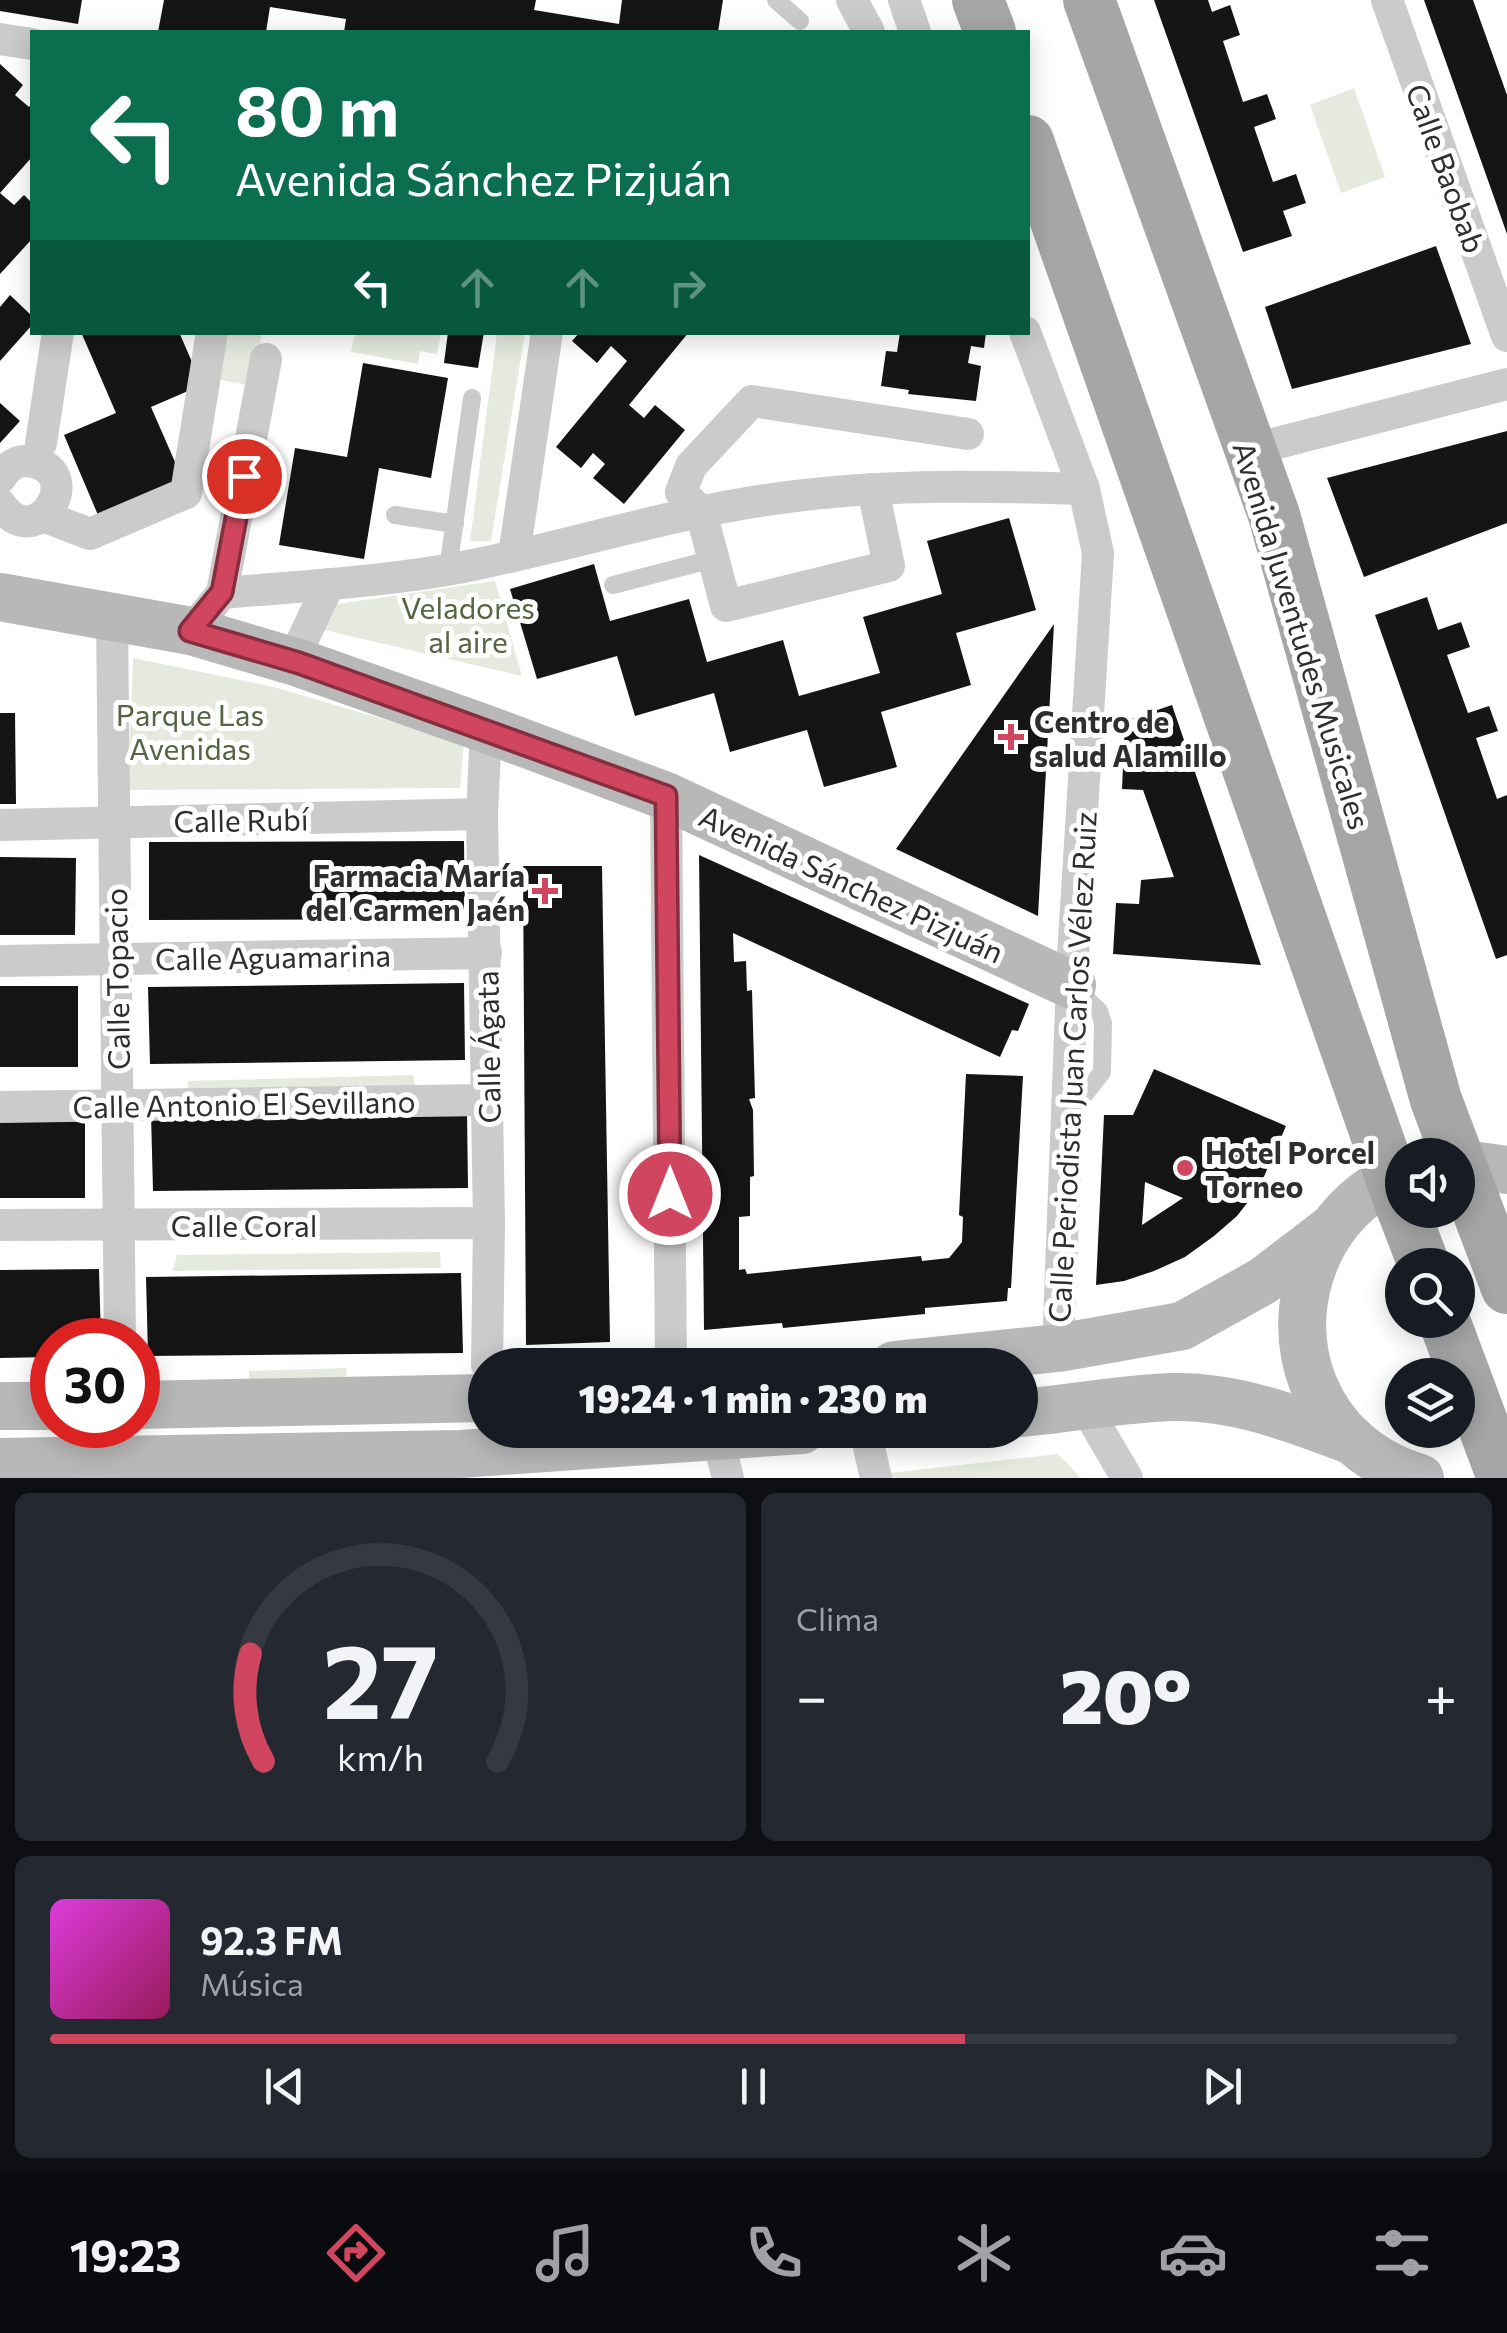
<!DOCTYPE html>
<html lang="es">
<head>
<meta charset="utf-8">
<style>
	body { margin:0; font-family:Commissioner,sans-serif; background:#242831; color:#f1f3f6; height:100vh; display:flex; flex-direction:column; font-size:38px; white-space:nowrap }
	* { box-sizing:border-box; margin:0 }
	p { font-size:32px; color:#9ea1a6 }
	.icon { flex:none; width:55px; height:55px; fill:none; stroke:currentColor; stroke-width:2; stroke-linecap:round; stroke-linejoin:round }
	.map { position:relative; height:1478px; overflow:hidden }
	.sheet { display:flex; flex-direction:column; gap:15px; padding:15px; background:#0d0f14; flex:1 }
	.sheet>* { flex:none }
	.hud { position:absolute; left:30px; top:30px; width:1000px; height:305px; border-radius:0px; box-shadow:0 5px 25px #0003; background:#0b6e4f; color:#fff; overflow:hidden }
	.fabs { position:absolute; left:1385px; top:1138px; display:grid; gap:20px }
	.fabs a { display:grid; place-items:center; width:90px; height:90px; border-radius:50%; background:#171b24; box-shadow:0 5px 25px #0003; font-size:50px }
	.speed { position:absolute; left:30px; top:1318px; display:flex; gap:20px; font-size:50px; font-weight:700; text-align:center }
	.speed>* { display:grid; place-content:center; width:130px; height:130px; border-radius:50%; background:#171b24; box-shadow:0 5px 25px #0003; line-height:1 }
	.speed .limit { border:15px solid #d22; background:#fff; color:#111 }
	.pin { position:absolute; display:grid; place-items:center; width:85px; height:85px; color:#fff; margin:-42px; border:5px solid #fff; border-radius:50%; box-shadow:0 2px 10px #0007 }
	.me { position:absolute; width:110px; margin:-55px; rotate:0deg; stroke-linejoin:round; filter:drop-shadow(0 0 8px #0008) }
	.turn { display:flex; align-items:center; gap:35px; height:210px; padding:0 40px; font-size:45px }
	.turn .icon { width:130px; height:130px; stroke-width:2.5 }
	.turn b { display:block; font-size:70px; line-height:85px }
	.lanes { display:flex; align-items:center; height:95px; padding:0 40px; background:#0003; justify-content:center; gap:50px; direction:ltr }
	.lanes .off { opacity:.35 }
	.big { font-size:75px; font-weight:800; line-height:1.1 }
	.sheet .card { flex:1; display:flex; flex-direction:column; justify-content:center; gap:15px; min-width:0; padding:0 35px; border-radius:15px; background:#242831 }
	.sheet .dial { align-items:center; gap:0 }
	.dial svg { height:260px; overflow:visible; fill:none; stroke:#363941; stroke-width:7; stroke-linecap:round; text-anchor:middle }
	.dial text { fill:#f1f3f6; stroke:none }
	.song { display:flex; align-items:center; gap:30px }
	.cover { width:120px; height:120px; border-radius:15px; background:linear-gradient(135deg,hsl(300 70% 55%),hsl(330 70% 35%)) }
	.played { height:10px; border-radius:5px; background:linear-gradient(90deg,#d0465f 65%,#363941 65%) }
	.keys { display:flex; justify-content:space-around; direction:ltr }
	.heat { display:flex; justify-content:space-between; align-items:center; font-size:55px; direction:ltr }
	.sheet .tiles { flex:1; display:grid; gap:15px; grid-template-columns:1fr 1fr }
	.card:last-child { grid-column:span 2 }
	.trip { position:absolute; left:468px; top:1348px; width:570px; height:100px; border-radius:50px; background:#171b24; box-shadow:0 5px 25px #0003; font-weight:800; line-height:100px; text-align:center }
	.tab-bar { display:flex; height:160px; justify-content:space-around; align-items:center; background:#090b0e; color:#9ea1a6 }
	.tab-bar .icon { width:70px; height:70px }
	.tab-bar .selected { color:#d0465f }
	.tab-bar b { font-size:45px; color:#f1f3f6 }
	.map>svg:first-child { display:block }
	.green { fill:#e6eade }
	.building { fill:#151515; fill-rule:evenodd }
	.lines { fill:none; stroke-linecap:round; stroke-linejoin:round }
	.lane { stroke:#cbcbcb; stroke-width:18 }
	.street { stroke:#cbcbcb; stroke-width:32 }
	.secondary { stroke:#b8b8b8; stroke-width:48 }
	.primary { stroke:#a6a6a6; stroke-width:52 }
	.route-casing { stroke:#872e3e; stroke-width:25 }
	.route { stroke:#d0465f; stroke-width:18 }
	.poi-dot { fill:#d0465f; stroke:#fff; stroke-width:4 }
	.labels { text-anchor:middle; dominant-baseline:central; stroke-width:10; stroke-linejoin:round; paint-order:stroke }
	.street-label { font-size:30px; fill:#2e2e2e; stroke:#fff }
	.park-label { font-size:30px; fill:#566541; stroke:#fff }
	.poi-label { font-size:30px; font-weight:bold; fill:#2e2e2e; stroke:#fff; text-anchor:start }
</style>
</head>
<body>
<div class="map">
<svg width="1507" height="1478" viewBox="0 0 1507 1478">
	<rect width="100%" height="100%" fill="#fff"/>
	<g class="green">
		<polygon points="1354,88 1385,177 1341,193 1310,105"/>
		<polygon points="228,333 262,333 253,386 220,380"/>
		<polygon points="355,333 355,332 441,333 437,354 420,351 418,364 351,352"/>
		<polygon points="497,333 525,333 491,541 470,541"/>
		<polygon points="495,581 522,676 324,630 337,604"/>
		<polygon points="133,658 274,687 464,743 460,788 128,790"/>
		<polygon points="414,1075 415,1093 189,1099 188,1081"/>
		<polygon points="440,1252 441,1268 173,1271 177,1255"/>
		<polygon points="347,1368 345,1380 249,1381 249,1371"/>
		<polygon points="1058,1454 1081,1478 882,1478 881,1474"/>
	</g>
	<g class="building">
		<polygon points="0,0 82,0 78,24 0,11"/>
		<polygon points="164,0 536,0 534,10 619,24 622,0 723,0 718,32 344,32 346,19 270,7 266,32 158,32"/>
		<polygon points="1154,0 1208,0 1212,12 1230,5 1240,35 1223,41 1243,102 1267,94 1276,119 1254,127 1273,182 1296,174 1306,203 1283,211 1292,236 1243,252"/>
		<polygon points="1424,0 1473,0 1507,95 1507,234"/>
		<polygon points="0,64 23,85 15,95 29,107 32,103 32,157 0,193 14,205 24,195 32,203 32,239 0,274"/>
		<polygon points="1436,246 1471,344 1292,389 1265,307"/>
		<polygon points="10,295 32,316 32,325 0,361 0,307"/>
		<polygon points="81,332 179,332 202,385 151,407 182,478 98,515 64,435 116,413"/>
		<polygon points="448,332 484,332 478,368 444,363"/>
		<polygon points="580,332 689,332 629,405 644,418 655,405 685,430 624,504 593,478 605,464 593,453 581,468 556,447 627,361 611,346 597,363 572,341"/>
		<polygon points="900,332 986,332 984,348 971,346 968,363 981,366 976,401 908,394 909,390 881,386 886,351 897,352"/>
		<polygon points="363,363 448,378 431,478 379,468 364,559 279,545 295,448 347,457"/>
		<polygon points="0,403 20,421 0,443"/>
		<polygon points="1507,431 1507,523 1364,577 1327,478"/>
		<polygon points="1009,518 1036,610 956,633 971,685 881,712 897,767 824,787 807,730 730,752 714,693 635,716 617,656 537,679 510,589 594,564 610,621 689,599 707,662 783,640 799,696 880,673 863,617 942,594 927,541"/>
		<polygon points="1427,597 1438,630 1461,622 1470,647 1447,655 1468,713 1489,706 1498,731 1476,738 1497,799 1507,795 1507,955 1496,959 1375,615"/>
		<polygon points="1054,624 1038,916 896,849"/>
		<polygon points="1172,705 1261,965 1113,954 1116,903 1139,904 1141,880 1174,877 1143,790 1122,789 1125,721"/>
		<polygon points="0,713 15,713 16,804 0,804"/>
		<polygon points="464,841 465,919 149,920 149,842"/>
		<polygon points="699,855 1029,1004 1018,1031 1012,1030 1000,1057 733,933 734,962 746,961 747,991 752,990 755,1098 749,1099 753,1110 754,1176 750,1177 750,1216 739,1217 739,1270 745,1269 747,1274 921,1256 922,1261 949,1258 962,1242 963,1217 959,1215 966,1074 1023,1076 1011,1288 1008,1288 1007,1301 925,1308 925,1314 783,1328 782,1323 704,1330"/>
		<polygon points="0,857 76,858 75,935 0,935"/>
		<polygon points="523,866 602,866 610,1342 526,1345"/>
		<polygon points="464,983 465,1060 150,1064 148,987"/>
		<rect x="0" y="986" width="78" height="81"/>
		<path d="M1154,1069L1286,1126L1259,1188L1237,1216L1214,1236L1185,1257L1154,1271L1124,1281L1096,1285L1104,1115H1133ZM1145,1182L1183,1198L1142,1225Z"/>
		<polygon points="467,1111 468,1188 153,1191 151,1114"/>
		<rect x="0" y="1116" width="85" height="82"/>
		<polygon points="99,1269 101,1340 52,1340 52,1357 0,1358 0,1270"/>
		<polygon points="461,1273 463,1353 148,1356 146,1277"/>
	</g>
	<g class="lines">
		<g class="lane">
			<polyline points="776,0 800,21"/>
			<polyline points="395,515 455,524"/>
			<polyline points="448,569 472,398"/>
			<polyline points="613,585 713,559"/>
			<polyline points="1071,1112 1102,1072 1103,1023 1099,1011 1073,986"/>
		</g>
		<g class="street">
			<polyline points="852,0 869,32"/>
			<polyline points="904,0 915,32"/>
			<polyline points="1387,0 1507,336"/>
			<polyline points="0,39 32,44"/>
			<polyline points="1025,332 1084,489 1098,553 1073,956 1058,1348"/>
			<polyline points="41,443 58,332"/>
			<polyline points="1250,450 1507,384"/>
			<path d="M0,478C8,466 18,458 33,462C87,473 36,557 0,504"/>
			<polyline points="873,489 889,566 726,606 701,512 681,492 691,466 752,401 968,434"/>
			<polyline points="43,516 90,534 186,493 212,332"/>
			<polyline points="514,555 547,332"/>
			<polyline points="222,593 266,359"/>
			<polyline points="112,619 120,1340"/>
			<path d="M191,631L222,593C302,586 384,582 463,567C574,545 683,509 796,496C892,484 987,486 1084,489"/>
			<polyline points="299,663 303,639 329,584"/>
			<polyline points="486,729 482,814 489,1223 487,1365"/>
			<polyline points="666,796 671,1365"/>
			<polyline points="0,825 482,814"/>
			<polyline points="0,961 486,953"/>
			<polyline points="0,1107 488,1100"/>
			<polyline points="0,1225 489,1223"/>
			<polyline points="1086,1408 1127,1478"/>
			<polyline points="865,1430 876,1478"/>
			<polyline points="717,1435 728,1478"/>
		</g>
		<g class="secondary">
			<polyline points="0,597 191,631 299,663 486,729 666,796 1072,985"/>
			<polyline points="1458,1163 1507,1170"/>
			<path d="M1402,1174C1369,1186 1340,1213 1323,1244C1273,1338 1316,1448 1420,1478"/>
			<polyline points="894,1365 1058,1348 1182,1326 1263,1281 1331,1229"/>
			<polyline points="138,1405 485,1398"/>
			<polyline points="0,1406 52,1406"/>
			<path d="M1020,1413C1070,1409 1125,1398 1174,1397C1236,1396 1295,1419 1353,1441"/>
			<polyline points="0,1462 461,1454 802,1430"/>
		</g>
		<g class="primary">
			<polyline points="978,0 990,32"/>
			<polyline points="1089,0 1274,515 1436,1100 1507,1288"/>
			<polyline points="1028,141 1402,1208"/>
			<polyline points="1403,1210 1424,1265"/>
			<polyline points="1444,1320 1503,1478"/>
		</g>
	</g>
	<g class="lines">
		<defs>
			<polyline id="route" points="244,476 222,592 190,631 299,663 666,796 670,1194"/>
		</defs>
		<use href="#route" class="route-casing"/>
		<use href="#route" class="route"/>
	</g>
	<g class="poi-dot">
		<path d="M1006 722h10v10h10v10h-10v10h-10v-10h-10v-10h10z"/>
		<path d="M540 876h10v10h10v10h-10v10h-10v-10h-10v-10h10z"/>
		<circle cx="1185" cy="1168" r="10"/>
	</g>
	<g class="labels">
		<g class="street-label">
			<text transform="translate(1447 168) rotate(70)">Calle Baobab</text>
			<text transform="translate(1303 635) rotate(73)">Avenida Juventudes Musicales</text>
			<text transform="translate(241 819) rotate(-1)">Calle Rubí</text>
			<text transform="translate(852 883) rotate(25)">Avenida Sánchez Pizjuán</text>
			<text transform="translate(273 956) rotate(-1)">Calle Aguamarina</text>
			<text transform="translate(116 979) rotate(-91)">Calle Topacio</text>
			<text transform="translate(487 1047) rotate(-91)">Calle Ágata</text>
			<text transform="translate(1071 1067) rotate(-87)">Calle Periodista Juan Carlos Vélez Ruiz</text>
			<text transform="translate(244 1103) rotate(-1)">Calle Antonio El Sevillano</text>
			<text x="244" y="1224">Calle Coral</text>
		</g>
		<g class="park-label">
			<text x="468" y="606">Veladores<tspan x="468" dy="34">al aire</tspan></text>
			<text x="190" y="713">Parque Las<tspan x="190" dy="34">Avenidas</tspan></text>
		</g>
		<g class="poi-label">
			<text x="1034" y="720">Centro de<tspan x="1034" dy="34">salud Alamillo</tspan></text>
			<text x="525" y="874" text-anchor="end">Farmacia María<tspan x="525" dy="34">del Carmen Jaén</tspan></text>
			<text x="1205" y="1151">Hotel Porcel<tspan x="1205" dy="34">Torneo</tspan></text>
		</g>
	</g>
</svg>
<div class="fabs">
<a><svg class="icon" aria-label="sound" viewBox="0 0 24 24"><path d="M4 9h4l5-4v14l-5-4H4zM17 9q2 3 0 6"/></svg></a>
<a><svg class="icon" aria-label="search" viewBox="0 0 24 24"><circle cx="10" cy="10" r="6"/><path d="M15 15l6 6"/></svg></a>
<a><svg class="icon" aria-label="layers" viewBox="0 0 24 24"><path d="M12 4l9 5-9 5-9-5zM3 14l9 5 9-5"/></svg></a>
</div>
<div class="speed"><div class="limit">30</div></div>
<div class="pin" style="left:244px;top:476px;background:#d93025"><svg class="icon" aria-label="arrive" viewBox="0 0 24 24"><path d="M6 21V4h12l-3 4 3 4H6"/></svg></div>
<svg class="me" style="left:670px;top:1194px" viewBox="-20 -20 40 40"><circle r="17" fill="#d0465f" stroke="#fff" stroke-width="3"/><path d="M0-11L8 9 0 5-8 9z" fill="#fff"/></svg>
<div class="trip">19:24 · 1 min · 230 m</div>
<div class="hud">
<div class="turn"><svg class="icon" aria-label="left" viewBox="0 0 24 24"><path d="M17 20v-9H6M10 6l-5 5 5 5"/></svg><div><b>80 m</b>Avenida Sánchez Pizjuán</div></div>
<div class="lanes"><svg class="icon" aria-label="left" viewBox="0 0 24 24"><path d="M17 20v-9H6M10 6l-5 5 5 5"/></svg><svg class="icon off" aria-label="ahead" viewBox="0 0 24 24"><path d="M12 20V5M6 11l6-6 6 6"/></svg><svg class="icon off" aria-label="ahead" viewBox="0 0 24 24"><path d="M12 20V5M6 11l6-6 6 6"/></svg><svg class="icon off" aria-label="right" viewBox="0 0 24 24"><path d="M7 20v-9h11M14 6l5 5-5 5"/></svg></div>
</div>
</div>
<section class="sheet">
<div class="tiles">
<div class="card dial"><svg viewBox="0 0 100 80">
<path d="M14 69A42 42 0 1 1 86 69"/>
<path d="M14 69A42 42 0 0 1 10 36" stroke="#d0465f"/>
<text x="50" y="56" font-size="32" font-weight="700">27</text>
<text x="50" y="72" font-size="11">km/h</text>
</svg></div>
<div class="card"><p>Clima</p>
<div class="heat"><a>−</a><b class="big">20°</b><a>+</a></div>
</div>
<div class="card">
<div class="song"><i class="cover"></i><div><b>92.3 FM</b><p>Música</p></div></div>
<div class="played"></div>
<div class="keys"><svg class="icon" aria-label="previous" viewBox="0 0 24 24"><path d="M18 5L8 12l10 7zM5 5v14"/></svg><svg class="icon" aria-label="pause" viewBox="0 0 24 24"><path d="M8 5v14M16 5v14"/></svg><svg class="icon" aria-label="next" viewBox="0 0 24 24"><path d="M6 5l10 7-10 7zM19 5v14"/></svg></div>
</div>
</div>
</section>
<nav class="tab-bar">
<b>19:23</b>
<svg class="icon selected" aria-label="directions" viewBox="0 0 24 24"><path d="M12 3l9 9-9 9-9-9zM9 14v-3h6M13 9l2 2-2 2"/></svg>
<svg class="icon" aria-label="music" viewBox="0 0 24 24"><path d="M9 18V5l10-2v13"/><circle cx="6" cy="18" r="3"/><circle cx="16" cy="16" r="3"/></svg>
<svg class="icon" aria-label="phone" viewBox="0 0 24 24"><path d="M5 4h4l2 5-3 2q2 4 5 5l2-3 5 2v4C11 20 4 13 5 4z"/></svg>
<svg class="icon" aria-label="climate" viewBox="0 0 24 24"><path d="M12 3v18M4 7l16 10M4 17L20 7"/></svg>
<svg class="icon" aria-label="car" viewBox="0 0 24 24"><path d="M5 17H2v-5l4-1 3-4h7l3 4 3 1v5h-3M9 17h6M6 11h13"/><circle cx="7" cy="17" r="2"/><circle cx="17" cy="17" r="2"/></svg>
<svg class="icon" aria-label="filters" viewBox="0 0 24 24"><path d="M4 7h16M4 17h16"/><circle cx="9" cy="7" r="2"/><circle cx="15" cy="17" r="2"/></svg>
</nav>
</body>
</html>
